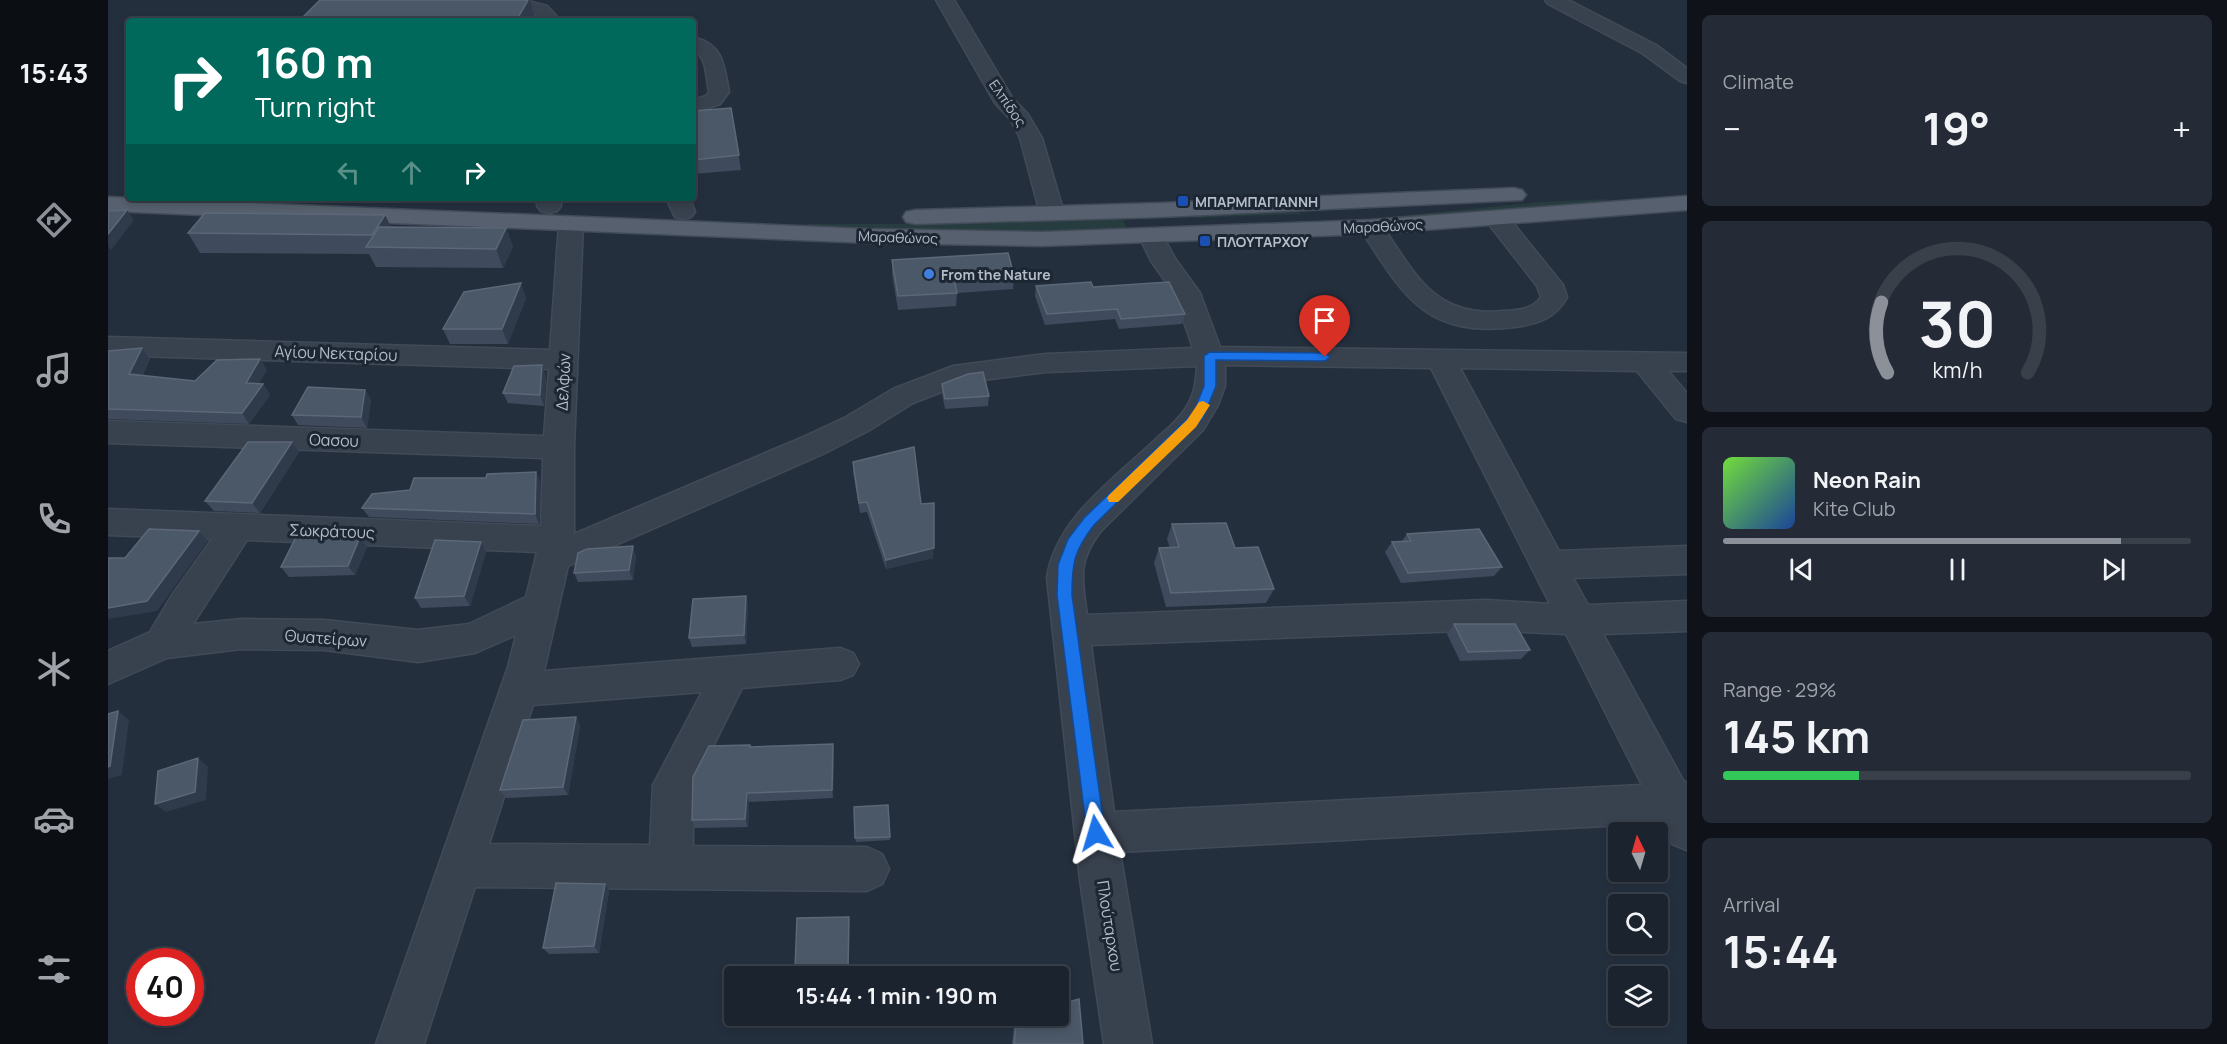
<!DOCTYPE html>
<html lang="en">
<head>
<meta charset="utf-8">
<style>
	body { margin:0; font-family:Manrope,sans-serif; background:#242b36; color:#f1f3f6; height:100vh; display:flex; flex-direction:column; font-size:22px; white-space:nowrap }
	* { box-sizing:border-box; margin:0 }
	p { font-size:20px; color:#a0a4aa }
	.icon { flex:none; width:33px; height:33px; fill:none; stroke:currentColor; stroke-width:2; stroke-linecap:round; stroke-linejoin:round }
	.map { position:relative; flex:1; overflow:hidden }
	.panel { display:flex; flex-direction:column; gap:15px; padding:15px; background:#0f1319; width:540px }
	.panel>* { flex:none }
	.guide { position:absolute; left:18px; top:18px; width:570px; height:183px; border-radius:6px; box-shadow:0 3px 9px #0003,0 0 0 2px #39404a; background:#00695c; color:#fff; overflow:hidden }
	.needle { width:39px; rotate:355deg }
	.buttons { position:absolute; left:1500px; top:822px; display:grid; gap:12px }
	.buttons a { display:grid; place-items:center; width:60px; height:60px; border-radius:6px; background:#1b232e; box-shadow:0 3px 9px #0003,0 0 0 2px #39404a; font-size:30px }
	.speed { position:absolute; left:18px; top:948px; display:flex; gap:12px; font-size:30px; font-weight:700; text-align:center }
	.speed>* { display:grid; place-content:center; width:78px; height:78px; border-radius:50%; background:#1b232e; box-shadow:0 3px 9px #0003,0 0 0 2px #39404a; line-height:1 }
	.speed .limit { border:9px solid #d22; background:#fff; color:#111 }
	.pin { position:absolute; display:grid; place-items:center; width:51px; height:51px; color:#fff; margin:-62px -26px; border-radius:50% 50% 50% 0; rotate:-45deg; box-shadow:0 0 6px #0007 }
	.pin .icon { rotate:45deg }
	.me { position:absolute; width:66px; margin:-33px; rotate:353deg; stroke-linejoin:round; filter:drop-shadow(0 0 4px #0008) }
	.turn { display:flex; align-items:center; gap:21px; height:126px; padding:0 30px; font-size:27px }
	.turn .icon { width:78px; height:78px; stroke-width:2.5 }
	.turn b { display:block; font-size:42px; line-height:51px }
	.lanes { display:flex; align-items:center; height:57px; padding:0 30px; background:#0003; justify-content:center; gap:30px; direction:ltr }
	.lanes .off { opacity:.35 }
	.big { font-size:45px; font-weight:700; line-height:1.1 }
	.panel .widget { flex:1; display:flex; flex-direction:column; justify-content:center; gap:9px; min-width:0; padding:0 21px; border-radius:9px; background:#242b36 }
	.panel .dial { align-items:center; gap:0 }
	.dial svg { height:156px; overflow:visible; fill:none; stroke:#39404a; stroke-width:7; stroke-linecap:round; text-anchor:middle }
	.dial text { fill:#f1f3f6; stroke:none }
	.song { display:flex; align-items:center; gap:18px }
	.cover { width:72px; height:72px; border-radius:9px; background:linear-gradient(135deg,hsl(100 70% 55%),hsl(220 70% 35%)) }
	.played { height:6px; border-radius:3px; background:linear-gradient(90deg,#8c9099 85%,#39404a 85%) }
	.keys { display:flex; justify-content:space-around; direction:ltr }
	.heat { display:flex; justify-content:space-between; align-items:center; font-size:33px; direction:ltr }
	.charge { height:9px; border-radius:4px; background:linear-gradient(90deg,#34c759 29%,#39404a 0) }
	.trip { position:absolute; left:616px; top:966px; width:345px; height:60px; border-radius:6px; background:#1b232e; box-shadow:0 3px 9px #0003,0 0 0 2px #39404a; font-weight:700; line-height:60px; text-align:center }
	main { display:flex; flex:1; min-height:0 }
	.tabs { display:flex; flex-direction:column; width:108px; justify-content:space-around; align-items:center; background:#0b0e12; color:#a0a4aa }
	.tabs .icon { width:42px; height:42px }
	.tabs .active { color:#8c9099 }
	.tabs b { font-size:27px; color:#f1f3f6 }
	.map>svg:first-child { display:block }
	.green { fill:#263c3f }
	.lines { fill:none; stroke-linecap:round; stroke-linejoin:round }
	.minor-casing { stroke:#414a57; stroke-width:3 }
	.major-casing { stroke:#414a57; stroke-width:3 }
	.minor { fill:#38414e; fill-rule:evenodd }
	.major { fill:#56606e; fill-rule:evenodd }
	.wall { fill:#3f4b5c }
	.shaded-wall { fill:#2f3b4b }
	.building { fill:#4b5868; stroke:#5c6777; stroke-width:1.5 }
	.route { fill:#1a73e8; stroke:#114b97; stroke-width:1.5 }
	.slow { fill:#f59e0b }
	.transit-dot { fill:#1a4fb4; stroke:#1d2633; stroke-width:2 }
	.shop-dot { fill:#3f7fe0; stroke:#1d2633; stroke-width:2 }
	.labels { text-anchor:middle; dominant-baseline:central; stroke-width:6; stroke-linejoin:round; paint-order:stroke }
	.far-street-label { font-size:14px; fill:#b4bcc9; stroke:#1d2633 }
	.far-poi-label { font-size:14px; font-weight:bold; fill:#b4bcc9; stroke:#1d2633; text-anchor:start }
	.street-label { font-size:16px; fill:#b4bcc9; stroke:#1d2633 }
</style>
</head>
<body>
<main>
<nav class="tabs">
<b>15:43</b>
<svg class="icon active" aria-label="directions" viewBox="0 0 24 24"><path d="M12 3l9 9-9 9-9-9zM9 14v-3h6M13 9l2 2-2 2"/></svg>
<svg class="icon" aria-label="music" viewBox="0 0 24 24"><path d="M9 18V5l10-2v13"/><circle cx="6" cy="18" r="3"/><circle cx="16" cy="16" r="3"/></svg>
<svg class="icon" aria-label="phone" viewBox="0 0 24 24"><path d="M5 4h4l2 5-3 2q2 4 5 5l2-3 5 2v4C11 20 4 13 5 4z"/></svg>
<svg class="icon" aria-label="climate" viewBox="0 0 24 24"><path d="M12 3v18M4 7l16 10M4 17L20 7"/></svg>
<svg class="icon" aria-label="car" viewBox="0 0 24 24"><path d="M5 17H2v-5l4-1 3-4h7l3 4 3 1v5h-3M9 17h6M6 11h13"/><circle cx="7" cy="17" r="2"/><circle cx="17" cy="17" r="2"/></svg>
<svg class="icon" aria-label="filters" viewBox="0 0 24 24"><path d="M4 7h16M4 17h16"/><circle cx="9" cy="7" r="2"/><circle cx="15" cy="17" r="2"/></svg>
</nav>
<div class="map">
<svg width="1579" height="1044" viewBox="0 0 1579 1044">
	<rect width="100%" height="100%" fill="#242f3e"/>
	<g class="green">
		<polygon points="1498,199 1500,202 1292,219 1290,216 1434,202"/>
		<polygon points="1190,210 1193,214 1086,218 1084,213"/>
		<polygon points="992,219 1015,220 1019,229 903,232 698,226 700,224 816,224"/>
	</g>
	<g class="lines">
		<defs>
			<g id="minor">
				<path d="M416,0L439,6L453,21H435C418,3 394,15 374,10L371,6L374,2Z"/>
				<polygon points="828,0 846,0 905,99 919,113 934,138 956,213 952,218 944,220 936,218 932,213 912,138 903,120 887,103"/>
				<polygon points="1437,0 1460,0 1548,45 1579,68 1579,83 1572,81 1534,53 1440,4"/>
				<path d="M585,37C616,45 616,65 621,92L612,104L585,113V100L598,96L601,92C598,76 599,58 585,49Z"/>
				<polygon points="429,198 453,198 453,206 449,211 441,213 433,211 429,206"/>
				<polygon points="558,198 582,198 587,212 583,217 575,219 567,217"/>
				<path d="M1388,211L1397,213L1455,285L1459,297C1448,318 1430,324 1407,327C1316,338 1295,295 1251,227L1254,222L1263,220L1272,222C1306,272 1325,318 1395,311C1409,310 1424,310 1433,297L1429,286L1376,218L1379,213Z"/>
				<path d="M463,217L472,219L475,224L466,448V534L693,438L738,417L785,389L845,366L938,354L1085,348L1066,293L1043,261L1031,236L1034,231L1043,229L1052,231L1068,260L1092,293L1112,347L1579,353V371H1560L1579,393V422L1568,419L1529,371L1352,368L1451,551L1579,546V574L1465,578L1480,605L1579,601V631L1495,634L1576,782H1579V850L1564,844L1553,823L1012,852L1044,1044H996L972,880L939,578C947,519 1007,478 1048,439C1059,429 1072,419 1079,406C1087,393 1088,380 1089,366L938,372L859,382L805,403L760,431L715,454L460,566L436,671L732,648L745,653L751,664L745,675L732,680L634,688L585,787V846L759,847L774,854L781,869L774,884L759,891L367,887L316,1044H268L400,667L408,635L367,653L310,662L216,650L133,649L59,658L0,684V651L42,632L64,595L104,539L0,535V509L433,526L435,458L0,443V421L436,436L441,369L0,355V337L442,350L451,224L454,219ZM1117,365L1323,368L1442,604L1378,600L979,615C974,580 969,561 993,531L1095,430L1110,405L1117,386ZM139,540L429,552L418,597L361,624L310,630L216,620L133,619L85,624ZM1378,630L1458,634L1534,785L1006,812L983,645ZM594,692L545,785L542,845L381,844L425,705Z"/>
			</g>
			<g id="major">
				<polygon points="1406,188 1414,190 1418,195 1414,200 1053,217 807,224 798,222 795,217 798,212 807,210 1053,203"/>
				<polygon points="1579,196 1579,210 1263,234 934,246 761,243 0,211 0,197 761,229 934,232 1263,220"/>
			</g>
		</defs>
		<use href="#minor" class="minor-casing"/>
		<use href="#major" class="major-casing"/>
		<use href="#minor" class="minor"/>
		<use href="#major" class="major"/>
	</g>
	<g class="wall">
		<polygon points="623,108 633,170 585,174 585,111"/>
		<polygon points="277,215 283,227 398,228 405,247 395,268 268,267 261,254 92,253 80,233"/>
		<polygon points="784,260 906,275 905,289 849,293 848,306 790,310 784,274"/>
		<polygon points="928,286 985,287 1077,314 1074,324 1011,329 1007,319 937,325 927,296"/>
		<polygon points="418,298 400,344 342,344 335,329"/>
		<polygon points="0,351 42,359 34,376 87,381 159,370 150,384 155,384 162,395 141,424 0,419"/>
		<polygon points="438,376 436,406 400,403 395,393"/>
		<polygon points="834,384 881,396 880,406 837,409 834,394"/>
		<polygon points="257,390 263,400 259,428 190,425 184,415"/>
		<polygon points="184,442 191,452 152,513 106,511 97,501"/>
		<polygon points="745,462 813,504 825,558 778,569 759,512 752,513 745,472"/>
		<polygon points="432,481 431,524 261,517 254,508"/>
		<polygon points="1064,524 1127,548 1166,589 1158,603 1058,607 1046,563 1051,548 1062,548 1059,539"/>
		<polygon points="1299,534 1394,567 1386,576 1293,583 1277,552 1284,542 1294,541"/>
		<polygon points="252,537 259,547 247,575 181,577 173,567"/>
		<polygon points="378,552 362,606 313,608 307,598"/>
		<polygon points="528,556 525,580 470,582 466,573"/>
		<polygon points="638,596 640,605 638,644 584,647 581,638"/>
		<polygon points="1346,624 1422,650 1413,659 1352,661 1339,634"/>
		<polygon points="468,717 472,726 460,795 398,798 392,790"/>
		<polygon points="643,747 726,753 725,798 641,802 640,827 587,828 584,820"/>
		<polygon points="780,805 782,840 748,842 747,838"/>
		<polygon points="501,891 491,953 441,954 435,948"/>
		<polygon points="741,924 741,974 689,975 687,969"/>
		<polygon points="909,1016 975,1044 904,1044 906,1024"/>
	</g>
	<g class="shaded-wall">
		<polygon points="420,0 422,0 426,15 423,21 408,21"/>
		<polygon points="19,210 26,220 3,250 0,246 0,234"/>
		<polygon points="277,215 286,234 270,247 264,235"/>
		<polygon points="398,228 405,247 395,268 388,249"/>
		<polygon points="413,283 418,298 400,344 394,329"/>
		<polygon points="34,348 42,359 29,385 21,374"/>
		<polygon points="152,359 159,370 145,394 138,383"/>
		<polygon points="434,365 438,376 436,406 432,395"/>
		<polygon points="155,384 162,395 141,424 134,413"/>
		<polygon points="257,390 263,400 259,428 253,417"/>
		<polygon points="184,442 191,452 152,513 144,503"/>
		<polygon points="428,472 432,481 431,524 427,514"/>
		<polygon points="91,531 100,541 49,611 0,619 0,608"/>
		<polygon points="252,537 259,547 247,575 240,566"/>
		<polygon points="373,542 378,552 362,606 356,596"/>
		<polygon points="525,546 528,556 525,580 521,570"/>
		<polygon points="826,548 825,558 778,569 778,560"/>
		<polygon points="638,596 640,605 638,644 636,635"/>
		<polygon points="10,711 21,720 14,775 0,779 0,767"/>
		<polygon points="468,717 472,726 460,795 455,787"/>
		<polygon points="725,744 726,753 725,798 724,790"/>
		<polygon points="90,758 100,767 98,800 58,812 47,804"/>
		<polygon points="639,793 641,802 640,827 637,819"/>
		<polygon points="497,884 501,891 491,953 486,946"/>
		<polygon points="741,917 741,974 740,968"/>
	</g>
	<g class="building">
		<polygon points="212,0 420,0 408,21 192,20"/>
		<polygon points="623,108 631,155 585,160 585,111"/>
		<polygon points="19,210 0,234 0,211"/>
		<polygon points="97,213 277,215 264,235 80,233"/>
		<polygon points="271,227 398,228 388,249 258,247"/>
		<polygon points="900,253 906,275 846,279 849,293 790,296 784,260"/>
		<polygon points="983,282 985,287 1061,282 1077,314 1013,319 1009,309 939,314 928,286"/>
		<polygon points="413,283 394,329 335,329 356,292"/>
		<polygon points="34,348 21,374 87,381 109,360 152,359 138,383 155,384 134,413 0,409 0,351"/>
		<polygon points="434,365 432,395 395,393 406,366"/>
		<polygon points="875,372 881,396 837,399 834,384 860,374"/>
		<polygon points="200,387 257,390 253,417 184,415"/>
		<polygon points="140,442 184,442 144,503 97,501"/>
		<polygon points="806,447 813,504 826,503 826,548 778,560 759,502 751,503 745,462"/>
		<polygon points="428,472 427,514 254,508 264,494 302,490 306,478 378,478 379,474"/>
		<polygon points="1118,523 1127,548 1150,547 1166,589 1063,593 1051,548 1071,547 1064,524"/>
		<polygon points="41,529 91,531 39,601 0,608 0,558 17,558"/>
		<polygon points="1371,529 1394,567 1300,573 1284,542 1303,541 1299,534"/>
		<polygon points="189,535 252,537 240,566 173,567"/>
		<polygon points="327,540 373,542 356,596 307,598"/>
		<polygon points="525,546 521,570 466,573 470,553 479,549"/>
		<polygon points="638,596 636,635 581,638 585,599"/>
		<polygon points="1346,624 1407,624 1422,650 1360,652"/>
		<polygon points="10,711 2,766 0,767 0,714"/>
		<polygon points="468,717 455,787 392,790 415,720"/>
		<polygon points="725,744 724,790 639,793 637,819 584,820 585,777 601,746 642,745 642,747"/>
		<polygon points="90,758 87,792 47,804 50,771"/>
		<polygon points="780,805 782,837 747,838 746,807"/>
		<polygon points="448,883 497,884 486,946 435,948"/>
		<polygon points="741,917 740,968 687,969 689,918"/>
		<polygon points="971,999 975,1044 906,1044 909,1016 951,1016 951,1005"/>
	</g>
	<path class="route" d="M1102,352L1217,353L1222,357L1217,361L1108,360V386L1095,418L986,525C966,551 964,563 964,595L997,833L994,839L988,842L982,839L979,833L949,595L950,565L960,539L976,518L1085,413L1096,386V356Z"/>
	<polygon class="slow" points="1095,401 1102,405 1088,427 1010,502 1001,502 999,498 1001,495 1079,420 1091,402"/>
	<g class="transit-dot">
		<rect x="1069" y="195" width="12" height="12" rx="3"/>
		<rect x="1091" y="235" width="12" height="12" rx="3"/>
	</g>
	<circle class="shop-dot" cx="821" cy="274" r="6"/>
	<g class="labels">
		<g class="far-street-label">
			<text transform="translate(900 103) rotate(55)">Ελπίδος</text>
			<text transform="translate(1275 226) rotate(-3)">Μαραθώνος</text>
			<text transform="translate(790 237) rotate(2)">Μαραθώνος</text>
		</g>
		<g class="far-poi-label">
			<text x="1087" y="201">ΜΠΑΡΜΠΑΓΙΑΝΝΗ</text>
			<text x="1109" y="241">ΠΛΟΥΤΑΡΧΟΥ</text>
			<text x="833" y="274">From the Nature</text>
		</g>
		<g class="street-label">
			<text transform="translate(228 353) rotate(2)">Αγίου Νεκταρίου</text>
			<text transform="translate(455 382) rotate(-87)">Δελφών</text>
			<text transform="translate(226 440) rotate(2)">Οασου</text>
			<text transform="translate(224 531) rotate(2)">Σωκράτους</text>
			<text transform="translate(218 638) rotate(4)">Θυατείρων</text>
			<text transform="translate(1002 926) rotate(81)">Πλούταρχου</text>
		</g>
	</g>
</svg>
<div class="buttons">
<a><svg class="needle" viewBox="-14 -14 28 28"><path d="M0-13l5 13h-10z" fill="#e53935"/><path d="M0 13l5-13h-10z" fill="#a0a4aa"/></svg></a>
<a><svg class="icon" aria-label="search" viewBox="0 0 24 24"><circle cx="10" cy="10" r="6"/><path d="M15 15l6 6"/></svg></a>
<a><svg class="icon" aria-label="layers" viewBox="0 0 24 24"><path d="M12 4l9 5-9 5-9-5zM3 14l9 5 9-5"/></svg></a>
</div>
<div class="speed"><div class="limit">40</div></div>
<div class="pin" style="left:1217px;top:357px;background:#d93025"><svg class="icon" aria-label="arrive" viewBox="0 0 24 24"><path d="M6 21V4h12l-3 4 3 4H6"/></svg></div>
<svg class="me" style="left:988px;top:833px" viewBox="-20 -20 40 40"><path d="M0-17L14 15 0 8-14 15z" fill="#1a73e8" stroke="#fff" stroke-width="4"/></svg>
<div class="trip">15:44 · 1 min · 190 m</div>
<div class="guide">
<div class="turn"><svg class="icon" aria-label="right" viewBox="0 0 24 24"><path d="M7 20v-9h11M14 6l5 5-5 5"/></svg><div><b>160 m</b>Turn right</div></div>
<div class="lanes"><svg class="icon off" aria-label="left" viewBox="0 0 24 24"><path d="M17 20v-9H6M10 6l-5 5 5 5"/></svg><svg class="icon off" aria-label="ahead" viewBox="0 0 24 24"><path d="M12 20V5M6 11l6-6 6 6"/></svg><svg class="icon" aria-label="right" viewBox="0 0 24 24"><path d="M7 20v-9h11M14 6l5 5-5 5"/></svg></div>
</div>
</div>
<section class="panel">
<div class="widget"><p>Climate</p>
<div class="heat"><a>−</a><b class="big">19°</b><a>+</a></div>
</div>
<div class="widget dial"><svg viewBox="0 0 100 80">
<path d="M14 69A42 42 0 1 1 86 69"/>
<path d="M14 69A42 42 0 0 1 11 33" stroke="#8c9099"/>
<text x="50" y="56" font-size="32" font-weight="700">30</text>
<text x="50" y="72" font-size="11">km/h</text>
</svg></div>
<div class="widget">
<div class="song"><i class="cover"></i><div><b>Neon Rain</b><p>Kite Club</p></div></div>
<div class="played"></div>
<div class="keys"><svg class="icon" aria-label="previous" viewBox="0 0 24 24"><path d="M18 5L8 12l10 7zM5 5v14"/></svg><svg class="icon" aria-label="pause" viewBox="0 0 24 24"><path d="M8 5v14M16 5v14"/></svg><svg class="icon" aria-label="next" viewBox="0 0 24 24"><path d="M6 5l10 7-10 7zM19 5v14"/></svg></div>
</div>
<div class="widget"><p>Range · 29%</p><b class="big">145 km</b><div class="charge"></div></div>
<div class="widget"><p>Arrival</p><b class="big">15:44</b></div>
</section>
</main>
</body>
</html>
